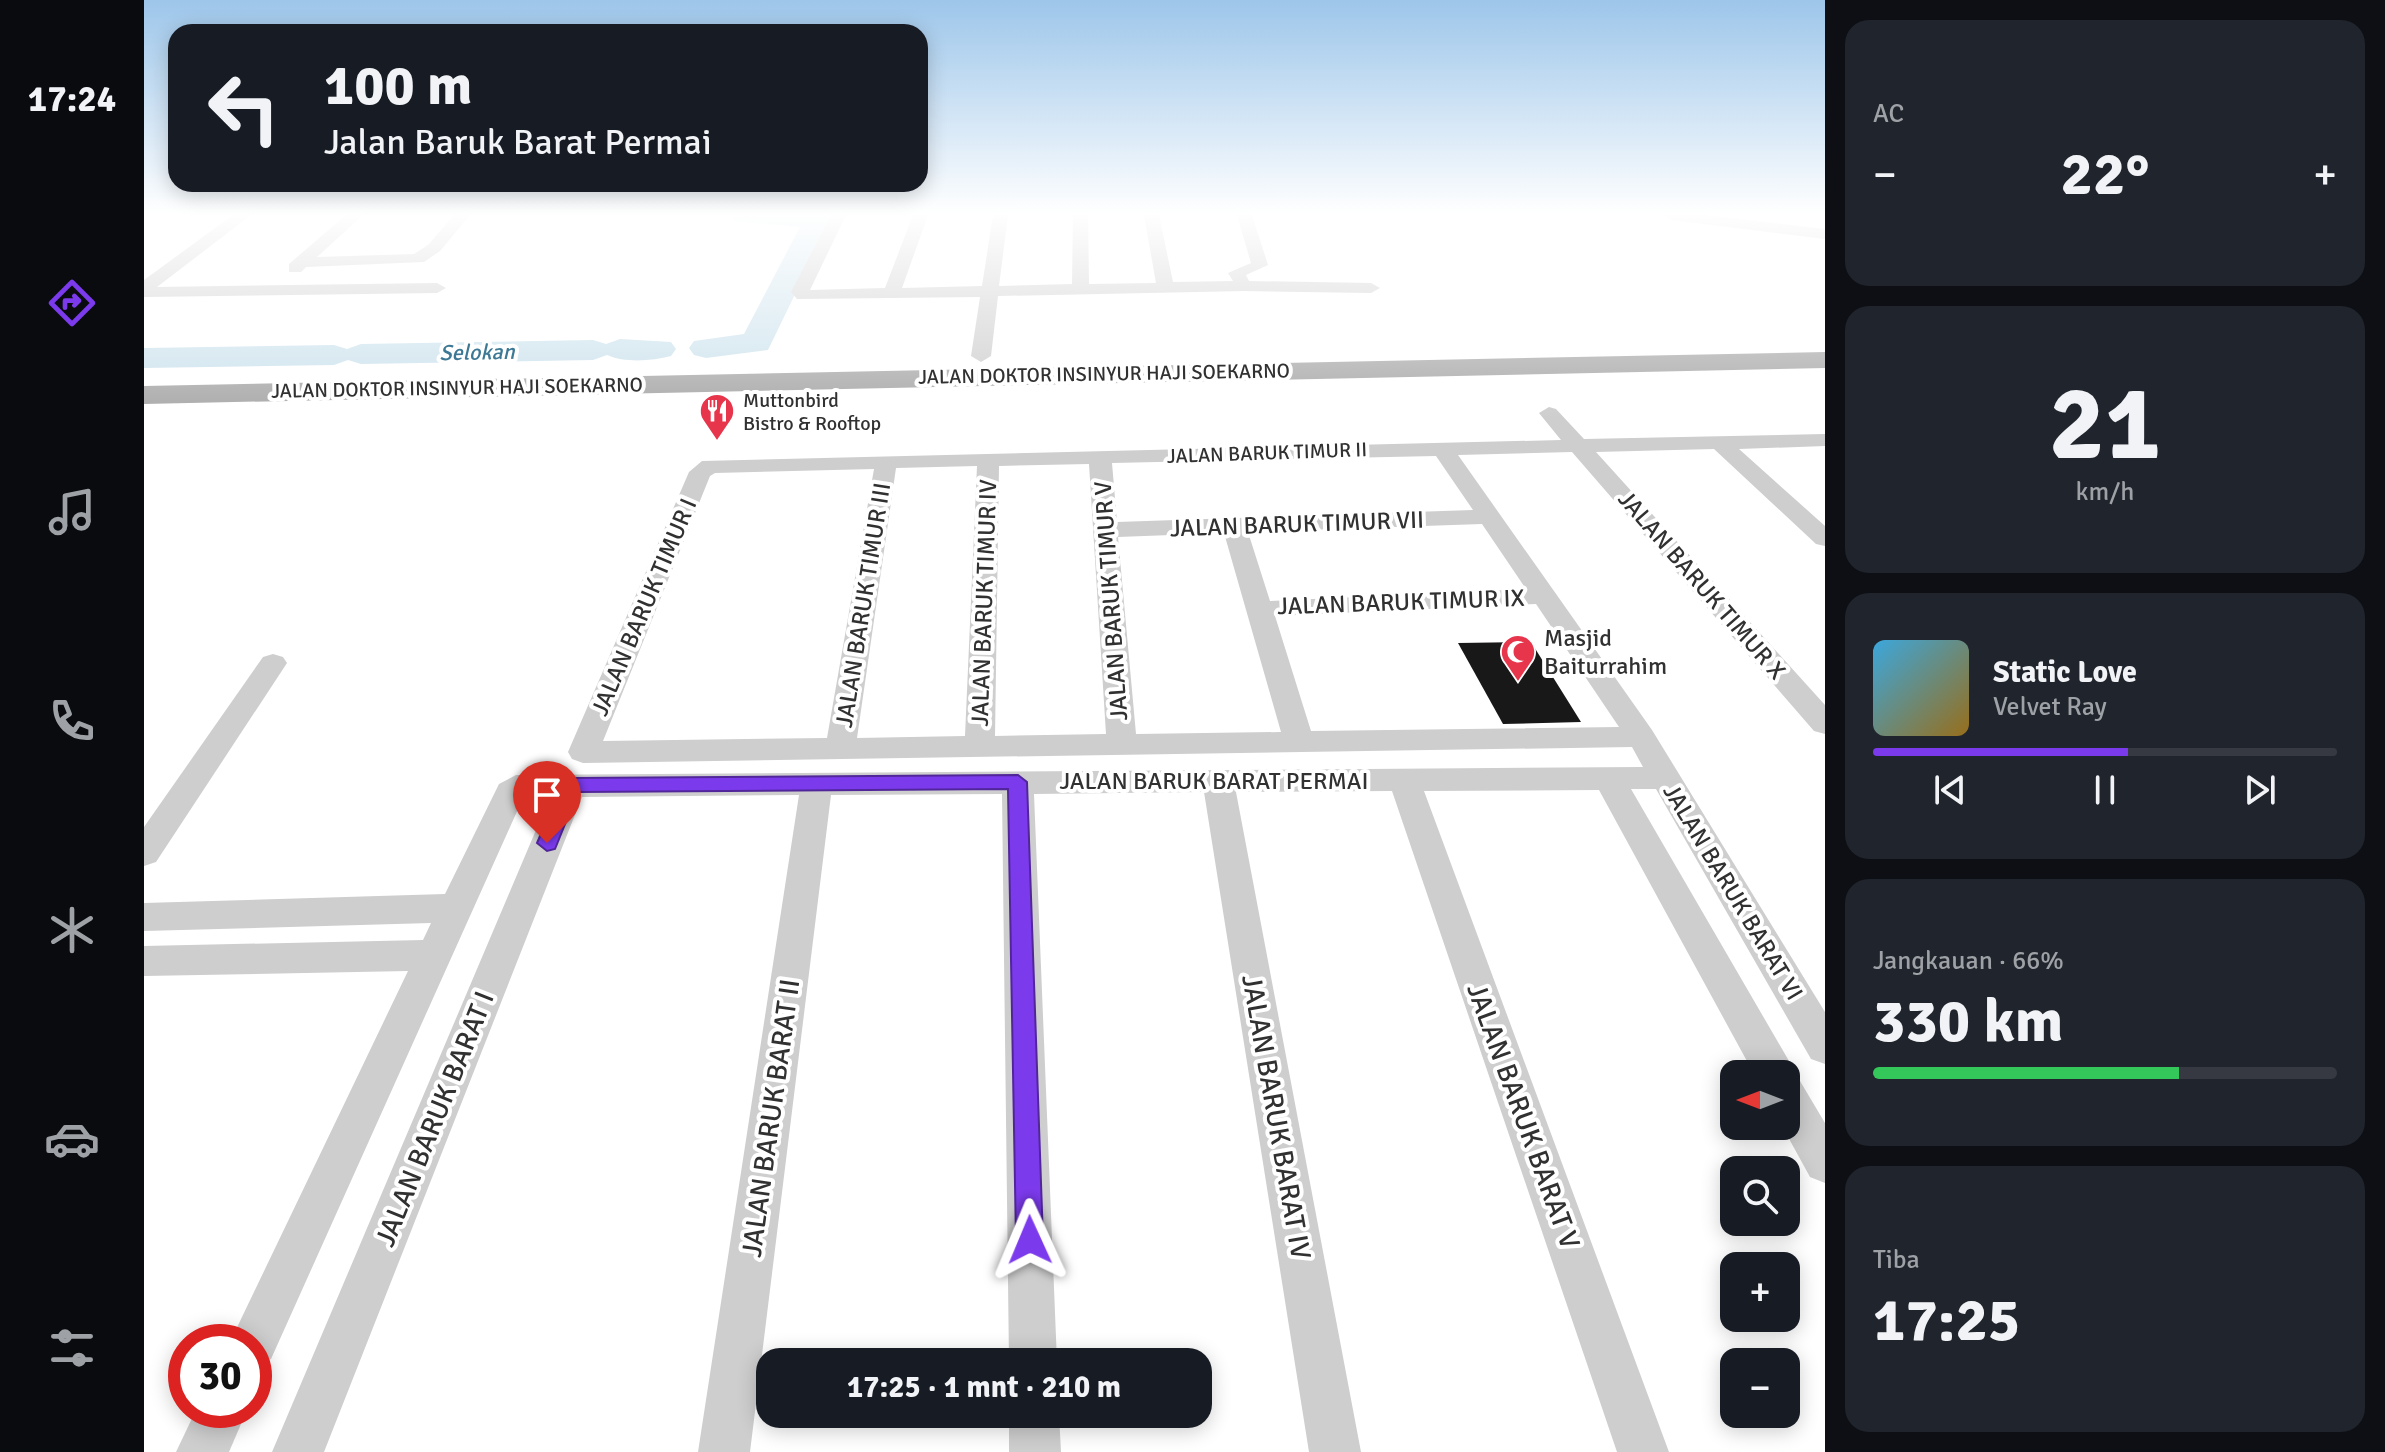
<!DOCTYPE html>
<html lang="id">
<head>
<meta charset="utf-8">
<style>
	body { margin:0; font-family:Signika,sans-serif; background:#20242c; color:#f1f3f6; height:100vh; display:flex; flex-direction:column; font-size:30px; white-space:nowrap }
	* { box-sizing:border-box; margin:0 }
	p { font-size:26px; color:#9ea1a6 }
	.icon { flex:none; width:44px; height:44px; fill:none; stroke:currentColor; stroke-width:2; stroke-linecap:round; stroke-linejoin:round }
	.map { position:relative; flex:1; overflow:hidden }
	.side { display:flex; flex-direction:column; gap:20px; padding:20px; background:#0d0f14; width:560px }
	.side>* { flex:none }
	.hud { position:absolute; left:24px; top:24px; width:760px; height:168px; border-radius:24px; box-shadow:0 4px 20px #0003; background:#171b24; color:#f1f3f6; overflow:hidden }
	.needle { width:52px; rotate:270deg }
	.tools { position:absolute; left:1576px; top:1060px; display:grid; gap:16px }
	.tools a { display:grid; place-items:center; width:80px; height:80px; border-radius:16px; background:#171b24; box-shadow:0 4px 20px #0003; font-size:40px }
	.speed { position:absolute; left:24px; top:1324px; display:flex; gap:16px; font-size:40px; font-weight:700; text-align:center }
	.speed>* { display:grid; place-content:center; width:104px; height:104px; border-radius:50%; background:#171b24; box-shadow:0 4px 20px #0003; line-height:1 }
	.speed .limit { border:12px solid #d22; background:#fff; color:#111 }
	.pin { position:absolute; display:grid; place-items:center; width:68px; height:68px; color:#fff; margin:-82px -34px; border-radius:50% 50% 50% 0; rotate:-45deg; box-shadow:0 0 8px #0007 }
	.pin .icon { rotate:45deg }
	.me { position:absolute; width:88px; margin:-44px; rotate:359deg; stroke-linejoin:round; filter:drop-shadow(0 0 6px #0008) }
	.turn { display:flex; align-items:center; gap:28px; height:168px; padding:0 24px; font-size:36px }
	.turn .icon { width:104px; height:104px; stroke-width:2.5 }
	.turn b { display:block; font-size:56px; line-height:68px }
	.big { font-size:60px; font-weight:700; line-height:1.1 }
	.side .tile { flex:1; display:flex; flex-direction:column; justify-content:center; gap:12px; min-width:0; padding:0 28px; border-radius:24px; background:#20242c }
	.side .dial { align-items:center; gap:0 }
	.dial b { font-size:104px; line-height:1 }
	.song { display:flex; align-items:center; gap:24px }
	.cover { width:96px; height:96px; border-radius:12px; background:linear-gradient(135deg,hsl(200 70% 55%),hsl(40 70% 35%)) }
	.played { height:8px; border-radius:4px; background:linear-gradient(90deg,#7c3aed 55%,#363941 55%) }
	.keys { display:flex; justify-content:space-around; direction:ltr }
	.heat { display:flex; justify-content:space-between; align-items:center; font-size:44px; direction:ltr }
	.charge { height:12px; border-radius:6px; background:linear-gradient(90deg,#34c759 66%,#363941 0) }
	.trip { position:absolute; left:612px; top:1348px; width:456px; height:80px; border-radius:24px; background:#171b24; box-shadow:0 4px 20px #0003; font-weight:700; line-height:80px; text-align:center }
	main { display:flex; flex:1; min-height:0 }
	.tab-bar { display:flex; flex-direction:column; width:144px; justify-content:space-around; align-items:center; background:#090b0e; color:#9ea1a6 }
	.tab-bar .icon { width:56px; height:56px }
	.tab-bar .active { color:#7c3aed }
	.tab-bar b { font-size:36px; color:#f1f3f6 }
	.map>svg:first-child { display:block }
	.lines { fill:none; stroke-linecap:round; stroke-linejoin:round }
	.river { fill:#cce2ed; fill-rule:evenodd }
	.building { fill:#181818 }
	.street { fill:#cecece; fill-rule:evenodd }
	.primary { fill:#a9a9a9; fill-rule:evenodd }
	.route { fill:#7c3aed; stroke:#51269a; stroke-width:2 }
	.labels { text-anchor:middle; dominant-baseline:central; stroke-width:8; stroke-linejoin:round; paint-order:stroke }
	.far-street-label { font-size:20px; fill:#313131; stroke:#fff }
	.far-poi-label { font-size:20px; fill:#313131; stroke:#fff; text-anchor:start }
	.far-water-label { font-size:22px; font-style:italic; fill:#3d7895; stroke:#fff }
	.street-label { font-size:24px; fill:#313131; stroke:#fff }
	.poi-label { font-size:24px; fill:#313131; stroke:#fff; text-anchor:start }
	.near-street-label { font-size:28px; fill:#313131; stroke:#fff }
</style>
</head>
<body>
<main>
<nav class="tab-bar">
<b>17:24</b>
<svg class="icon active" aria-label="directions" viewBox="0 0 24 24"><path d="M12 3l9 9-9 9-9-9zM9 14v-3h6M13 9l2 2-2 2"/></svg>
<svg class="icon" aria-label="music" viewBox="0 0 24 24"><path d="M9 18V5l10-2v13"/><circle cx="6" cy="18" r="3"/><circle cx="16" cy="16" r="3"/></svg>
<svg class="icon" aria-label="phone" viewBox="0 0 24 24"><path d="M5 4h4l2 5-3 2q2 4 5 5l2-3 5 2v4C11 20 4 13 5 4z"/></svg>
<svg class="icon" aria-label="climate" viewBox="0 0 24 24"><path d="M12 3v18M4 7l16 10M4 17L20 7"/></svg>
<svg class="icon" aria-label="car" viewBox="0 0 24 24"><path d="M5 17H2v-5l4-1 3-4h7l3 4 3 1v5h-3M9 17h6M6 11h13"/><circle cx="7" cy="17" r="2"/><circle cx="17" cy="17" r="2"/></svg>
<svg class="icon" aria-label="filters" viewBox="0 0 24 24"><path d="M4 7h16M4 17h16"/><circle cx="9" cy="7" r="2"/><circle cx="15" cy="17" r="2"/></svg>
</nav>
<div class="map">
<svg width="1681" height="1452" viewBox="0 0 1681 1452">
	<rect width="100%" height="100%" fill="#fff"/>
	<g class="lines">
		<g class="river">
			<polygon points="587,215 683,215 687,220 624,350 562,358 550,355 545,348 550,341 600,334 656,227 591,221"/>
			<path d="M476,339L527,342L532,349L527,356C508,361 481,363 463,355L449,360L217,364L204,360L190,365L0,368V348L190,345L203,349L217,344L449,340L462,344Z"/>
		</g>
	</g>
	<polygon class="building" points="1387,642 1437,722 1359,724 1314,643"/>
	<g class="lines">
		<g class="street">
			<polygon points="89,215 107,215 13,287 293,283 302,288 293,293 0,297 0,280"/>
			<polygon points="202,215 219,215 173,257 270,254 284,245 310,215 326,215 296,251 280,262 162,267 157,272 145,272 145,264"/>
			<polygon points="687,215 702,215 666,290 741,288 769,215 784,215 758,288 838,286 849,215 864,215 855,286 928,284 929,215 944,215 945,284 1012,283 1000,215 1015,215 1029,282 1089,281 1084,273 1107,263 1093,215 1108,215 1124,265 1102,275 1105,281 1227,283 1236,288 1227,293 1100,291 854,296 847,356 837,362 827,356 836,297 653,299 647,292"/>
			<polygon points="1519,215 1563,215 1681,229 1681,239 1527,220"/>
			<path d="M1405,407L1412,409L1440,439L1681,434V446L1595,449L1681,526V546L1672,544L1570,449L1452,452L1681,705V734L1670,731L1428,452L1314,455L1508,730L1681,1012V1064L1667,1059L1512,789H1487L1645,1061L1651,1074L1649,1078L1656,1081L1681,1123V1183L1666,1177L1638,1126H1642V1074H1610L1455,790L1280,791L1525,1452H1473L1248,791L1092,792L1217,1452H1165L1060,792L890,794L913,1362H865L858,794L687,795L606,1452H554L655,795L438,797L180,1452H128L406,797L379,798L127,1359L110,1366V1342H86L264,971L0,976V946L279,940L287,923L0,931V903L301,894L355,784L372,775L1499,767L1488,747L439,763L428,759L424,752L545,472L558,461L1417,440L1395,413ZM1292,456L1329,510L973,522L968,463ZM945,464L962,734L851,736L855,466ZM833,466L821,736L713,738L752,468ZM730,469L683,738L459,741L566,476L571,473ZM1338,524L1382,589L1126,601L1104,532ZM1080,533L1137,732L992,734L974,537ZM1392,604L1475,727L1167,731L1131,616Z"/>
			<polygon points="129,654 139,657 143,663 12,862 0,866 0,827 119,657"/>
			<polygon points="52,1410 103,1410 85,1452 32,1452"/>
			<polygon points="865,1414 915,1414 917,1452 865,1452"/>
		</g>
		<polygon class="primary" points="1681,352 1681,368 0,404 0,386"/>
	</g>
	<linearGradient id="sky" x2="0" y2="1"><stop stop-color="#9dc6ea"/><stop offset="0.51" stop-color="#fff"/><stop offset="1" stop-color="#fff" stop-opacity="0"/></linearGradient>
	<rect width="1681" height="418" fill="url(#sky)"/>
	<polygon class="route" points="874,775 883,782 899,1240 895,1250 886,1254 876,1250 872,1240 864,789 434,792 411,849 403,851 393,843 418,785 427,778"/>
	<defs>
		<symbol id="restaurant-pin" viewBox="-11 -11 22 30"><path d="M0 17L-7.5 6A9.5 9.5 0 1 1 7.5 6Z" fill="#e7354c" stroke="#fff"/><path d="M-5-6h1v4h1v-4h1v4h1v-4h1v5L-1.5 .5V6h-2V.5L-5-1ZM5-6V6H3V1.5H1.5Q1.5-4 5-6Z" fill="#fff"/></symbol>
		<symbol id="mosque-pin" viewBox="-11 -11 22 30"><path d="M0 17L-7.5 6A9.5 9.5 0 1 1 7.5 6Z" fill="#e7354c" stroke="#fff"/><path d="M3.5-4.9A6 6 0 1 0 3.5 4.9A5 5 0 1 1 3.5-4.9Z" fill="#fff"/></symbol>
	</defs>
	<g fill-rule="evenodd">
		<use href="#restaurant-pin" x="553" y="391" width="40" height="54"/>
		<use href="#mosque-pin" x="1354" y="632" width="40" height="54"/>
	</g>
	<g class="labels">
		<g class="far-street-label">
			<text transform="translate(960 374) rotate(-1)">JALAN DOKTOR INSINYUR HAJI SOEKARNO</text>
			<text transform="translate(313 388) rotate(-1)">JALAN DOKTOR INSINYUR HAJI SOEKARNO</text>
			<text transform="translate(1123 453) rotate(-2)">JALAN BARUK TIMUR II</text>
		</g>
		<g class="far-poi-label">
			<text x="599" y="400">Muttonbird<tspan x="599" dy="23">Bistro &amp; Rooftop</tspan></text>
		</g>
		<g class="far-water-label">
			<text transform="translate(333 352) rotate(-1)">Selokan</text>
		</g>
		<g class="street-label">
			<text transform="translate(1153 524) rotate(-2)">JALAN BARUK TIMUR VII</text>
			<text transform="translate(1558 585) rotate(49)">JALAN BARUK TIMUR X</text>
			<text transform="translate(967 601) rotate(-94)">JALAN BARUK TIMUR V</text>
			<text transform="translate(1257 602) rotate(-2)">JALAN BARUK TIMUR IX</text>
			<text transform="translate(840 603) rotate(-88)">JALAN BARUK TIMUR IV</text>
			<text transform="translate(719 605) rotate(-81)">JALAN BARUK TIMUR III</text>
			<text transform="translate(500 607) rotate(-67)">JALAN BARUK TIMUR I</text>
			<text x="1070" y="781">JALAN BARUK BARAT PERMAI</text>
			<text transform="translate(1589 892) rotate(59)">JALAN BARUK BARAT VI</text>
		</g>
		<g class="poi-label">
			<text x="1400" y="638">Masjid<tspan x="1400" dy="28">Baiturrahim</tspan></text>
		</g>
		<g class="near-street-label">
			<text transform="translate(1379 1116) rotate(70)">JALAN BARUK BARAT V</text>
			<text transform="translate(1132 1117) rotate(80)">JALAN BARUK BARAT IV</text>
			<text transform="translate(627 1118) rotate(-82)">JALAN BARUK BARAT II</text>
			<text transform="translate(291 1119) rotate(-68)">JALAN BARUK BARAT I</text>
		</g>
	</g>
</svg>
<div class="tools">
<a><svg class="needle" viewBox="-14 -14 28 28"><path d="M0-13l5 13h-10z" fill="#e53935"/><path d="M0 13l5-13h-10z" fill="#9ea1a6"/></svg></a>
<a><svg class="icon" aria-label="search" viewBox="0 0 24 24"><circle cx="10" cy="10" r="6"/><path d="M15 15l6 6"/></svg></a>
<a>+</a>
<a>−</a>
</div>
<div class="speed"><div class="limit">30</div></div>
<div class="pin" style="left:403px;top:843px;background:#d93025"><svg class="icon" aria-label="arrive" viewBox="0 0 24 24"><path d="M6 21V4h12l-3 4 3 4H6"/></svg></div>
<svg class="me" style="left:886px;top:1240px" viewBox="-20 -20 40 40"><path d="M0-17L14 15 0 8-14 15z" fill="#7c3aed" stroke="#fff" stroke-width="4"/></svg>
<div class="trip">17:25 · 1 mnt · 210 m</div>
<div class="hud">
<div class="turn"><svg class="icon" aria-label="left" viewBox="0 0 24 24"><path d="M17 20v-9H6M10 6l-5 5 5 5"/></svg><div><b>100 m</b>Jalan Baruk Barat Permai</div></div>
</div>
</div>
<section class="side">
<div class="tile"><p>AC</p>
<div class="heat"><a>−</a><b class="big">22°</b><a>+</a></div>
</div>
<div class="tile dial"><b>21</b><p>km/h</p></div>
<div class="tile">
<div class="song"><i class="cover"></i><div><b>Static Love</b><p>Velvet Ray</p></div></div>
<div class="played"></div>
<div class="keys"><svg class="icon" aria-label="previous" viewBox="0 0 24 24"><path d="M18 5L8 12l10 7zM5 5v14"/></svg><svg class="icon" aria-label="pause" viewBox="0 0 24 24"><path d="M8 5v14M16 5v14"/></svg><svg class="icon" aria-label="next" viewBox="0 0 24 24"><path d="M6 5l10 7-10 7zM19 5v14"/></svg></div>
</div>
<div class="tile"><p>Jangkauan · 66%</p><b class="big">330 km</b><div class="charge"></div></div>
<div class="tile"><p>Tiba</p><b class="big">17:25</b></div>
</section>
</main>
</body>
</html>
